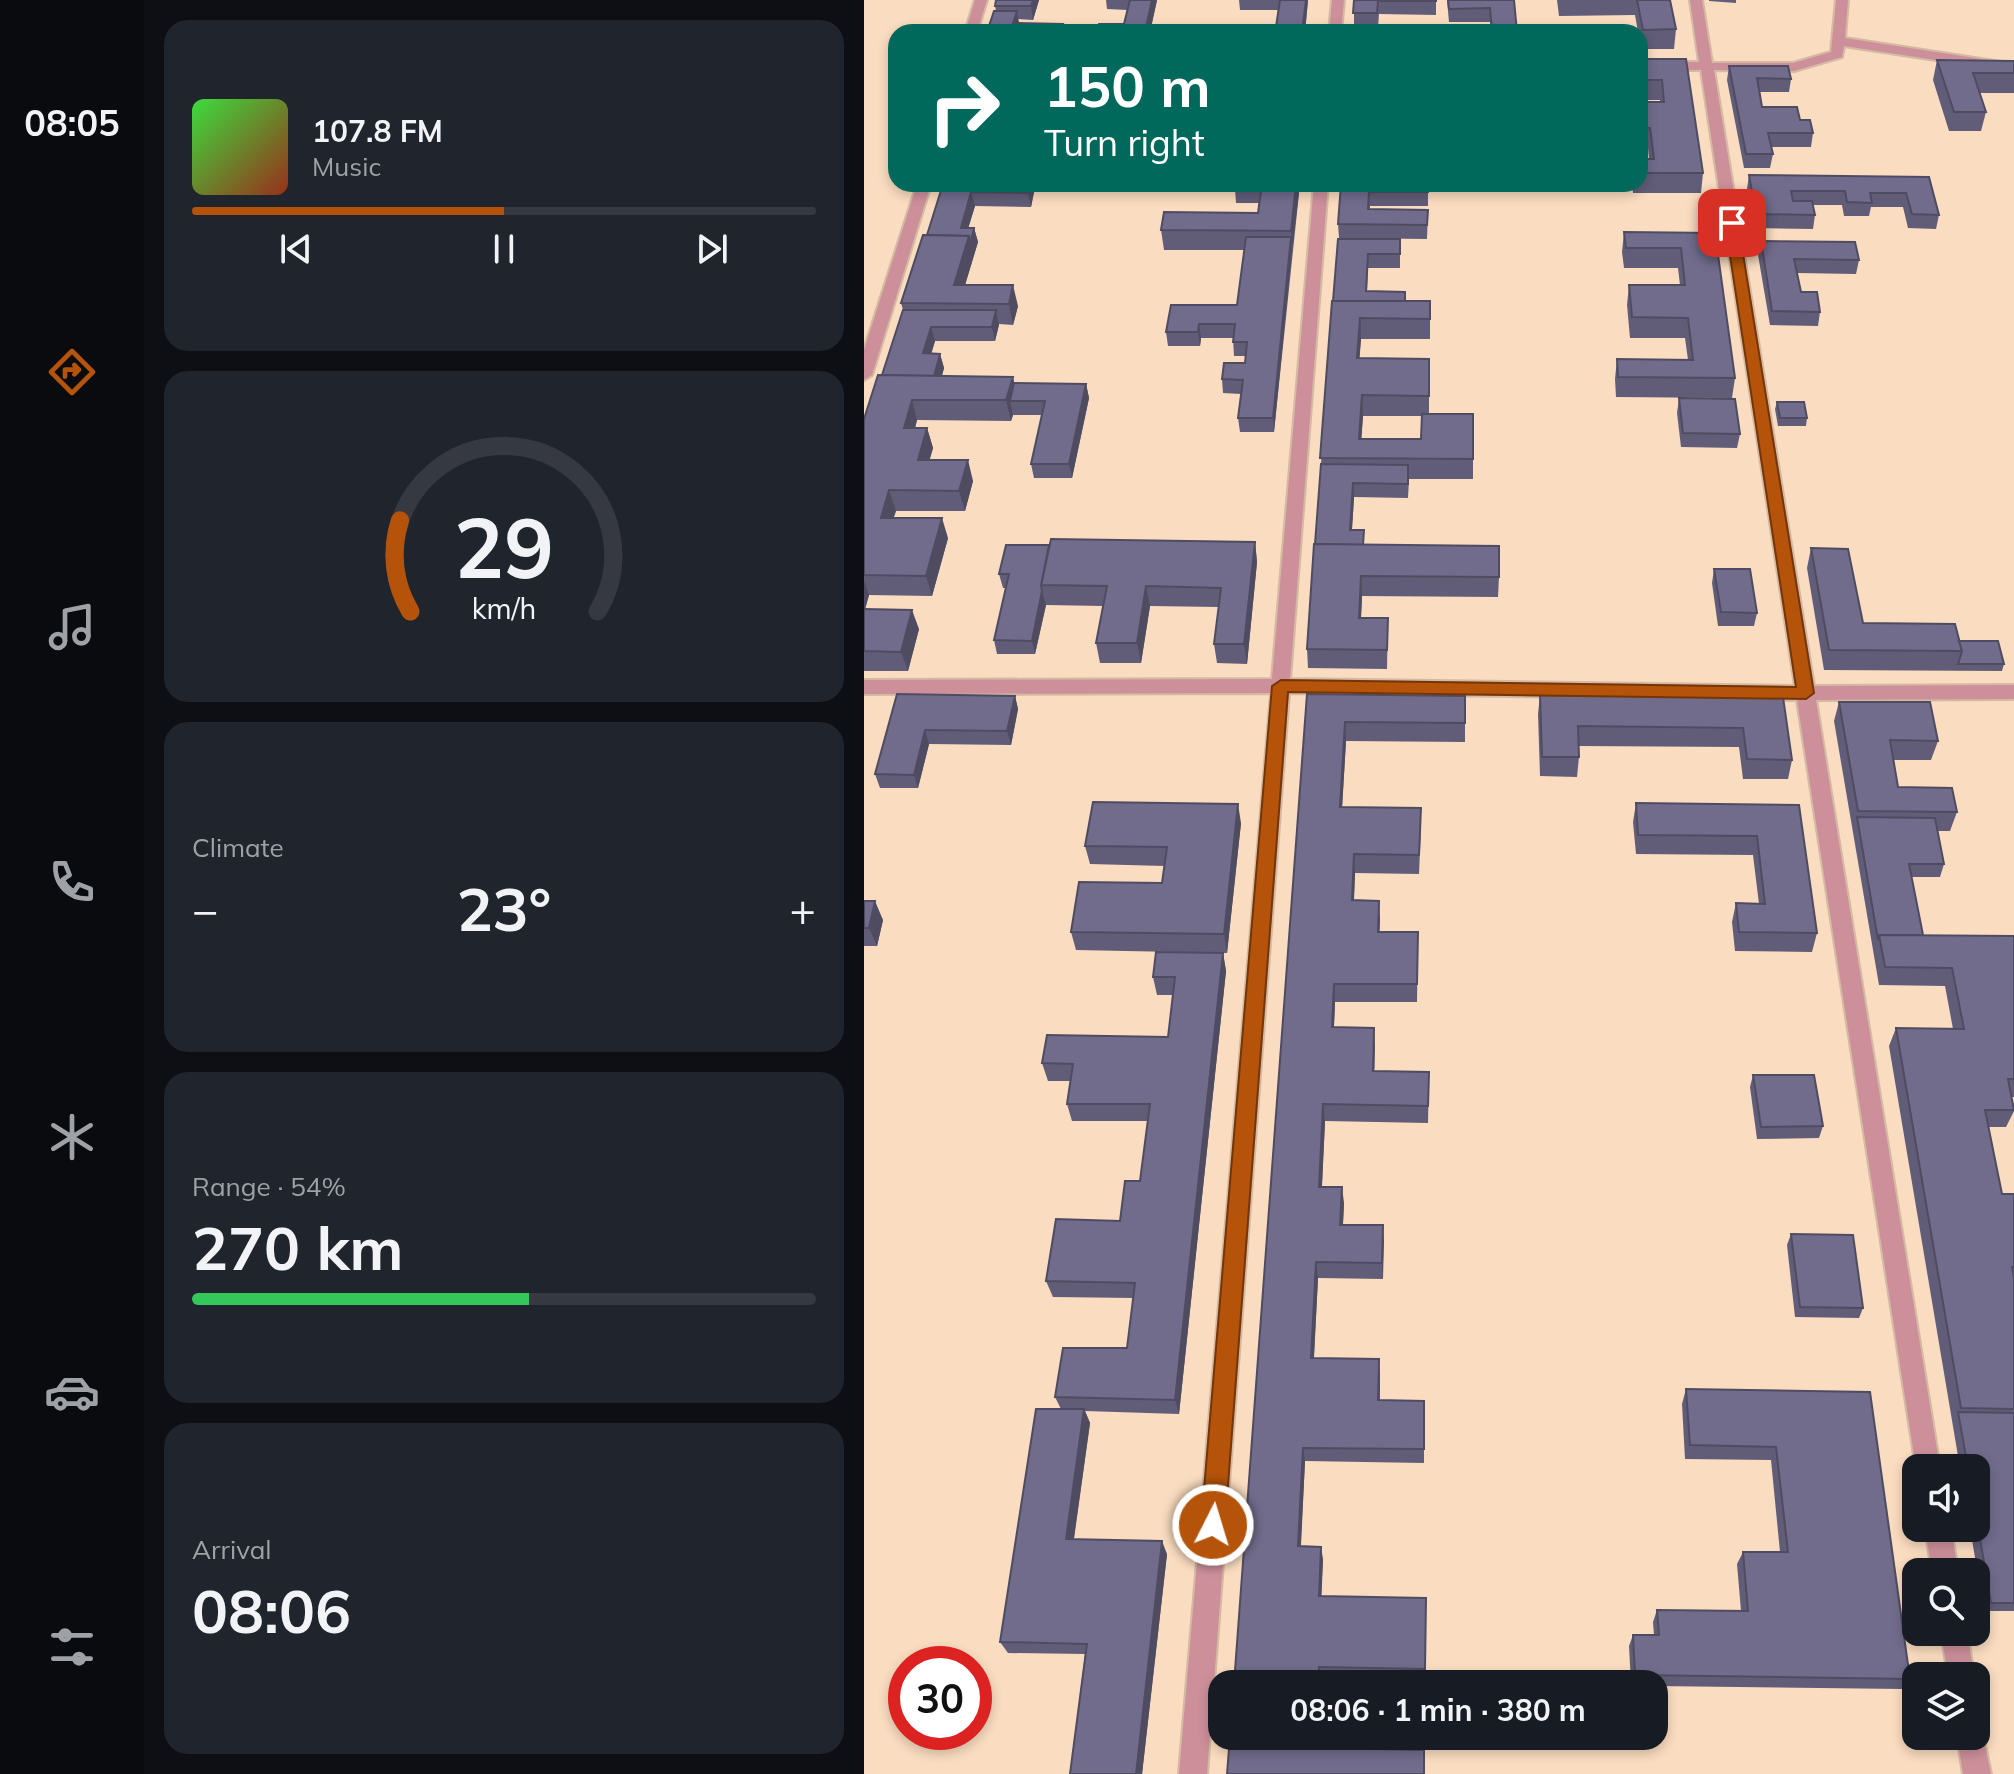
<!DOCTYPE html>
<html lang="en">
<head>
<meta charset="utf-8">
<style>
	body { margin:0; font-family:Mulish,sans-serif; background:#20242c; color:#f1f3f6; height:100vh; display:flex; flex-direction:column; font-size:30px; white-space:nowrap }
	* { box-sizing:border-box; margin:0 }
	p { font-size:26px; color:#9ea1a6 }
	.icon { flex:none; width:44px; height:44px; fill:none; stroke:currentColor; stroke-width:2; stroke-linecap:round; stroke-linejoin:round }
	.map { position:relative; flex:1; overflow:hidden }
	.sheet { display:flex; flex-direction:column; gap:20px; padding:20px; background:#0d0f14; width:720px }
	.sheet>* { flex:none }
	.banner { position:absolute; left:24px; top:24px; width:760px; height:168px; border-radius:24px; box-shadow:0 4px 12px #0003; background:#00695c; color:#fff; overflow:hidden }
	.tools { position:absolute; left:1038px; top:1454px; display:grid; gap:16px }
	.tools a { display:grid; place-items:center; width:88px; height:88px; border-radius:16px; background:#171b24; box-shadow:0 4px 12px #0003; font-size:40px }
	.speed { position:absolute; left:24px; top:1646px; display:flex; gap:16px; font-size:40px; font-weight:700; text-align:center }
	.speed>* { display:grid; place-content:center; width:104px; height:104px; border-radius:50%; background:#171b24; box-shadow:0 4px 12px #0003; line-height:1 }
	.speed .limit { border:12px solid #d22; background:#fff; color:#111 }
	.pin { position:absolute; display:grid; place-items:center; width:68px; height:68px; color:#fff; margin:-34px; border-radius:16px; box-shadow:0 4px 12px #0006 }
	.me { position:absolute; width:88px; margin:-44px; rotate:5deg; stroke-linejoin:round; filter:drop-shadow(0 0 6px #0008) }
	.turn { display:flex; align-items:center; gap:28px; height:168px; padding:0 24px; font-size:36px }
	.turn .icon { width:104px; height:104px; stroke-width:2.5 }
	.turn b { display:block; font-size:56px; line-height:68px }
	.big { font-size:60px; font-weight:700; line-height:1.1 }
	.sheet .widget { flex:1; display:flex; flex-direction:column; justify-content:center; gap:12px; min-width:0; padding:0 28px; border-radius:24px; background:#20242c }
	.sheet .dial { align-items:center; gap:0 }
	.dial svg { height:208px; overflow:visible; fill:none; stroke:#363941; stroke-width:7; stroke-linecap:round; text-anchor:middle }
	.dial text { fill:#f1f3f6; stroke:none }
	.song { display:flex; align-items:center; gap:24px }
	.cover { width:96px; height:96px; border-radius:12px; background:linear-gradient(135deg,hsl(120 70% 55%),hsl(10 70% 35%)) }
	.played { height:8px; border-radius:4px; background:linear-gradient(90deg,#b45309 50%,#363941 50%) }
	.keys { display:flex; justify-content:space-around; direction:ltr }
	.heat { display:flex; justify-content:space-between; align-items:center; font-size:44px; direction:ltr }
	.charge { height:12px; border-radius:6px; background:linear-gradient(90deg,#34c759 54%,#363941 0) }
	.trip { position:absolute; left:344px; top:1670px; width:460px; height:80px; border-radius:24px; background:#171b24; box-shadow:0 4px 12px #0003; font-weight:700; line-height:80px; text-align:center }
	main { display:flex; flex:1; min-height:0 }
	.tabs { display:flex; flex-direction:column; width:144px; justify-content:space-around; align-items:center; background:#090b0e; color:#9ea1a6 }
	.tabs .icon { width:56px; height:56px }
	.tabs .on { color:#b45309 }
	.tabs b { font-size:36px; color:#f1f3f6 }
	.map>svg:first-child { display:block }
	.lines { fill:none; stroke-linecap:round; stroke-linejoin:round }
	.street-casing { stroke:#d4baa2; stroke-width:4 }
	.street { fill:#cd909b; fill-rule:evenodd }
	.wall { fill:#615d78; fill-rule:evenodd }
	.shaded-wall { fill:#4f4c62 }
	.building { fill:#716c8c; stroke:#4f4c62; stroke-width:2 }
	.route { fill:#b45309; stroke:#753606; stroke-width:2 }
</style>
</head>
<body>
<main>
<nav class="tabs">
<b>08:05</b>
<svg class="icon on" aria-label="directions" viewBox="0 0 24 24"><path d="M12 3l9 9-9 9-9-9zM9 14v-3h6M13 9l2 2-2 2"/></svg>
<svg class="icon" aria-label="music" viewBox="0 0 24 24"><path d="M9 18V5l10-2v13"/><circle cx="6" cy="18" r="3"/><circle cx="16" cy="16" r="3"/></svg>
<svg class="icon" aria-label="phone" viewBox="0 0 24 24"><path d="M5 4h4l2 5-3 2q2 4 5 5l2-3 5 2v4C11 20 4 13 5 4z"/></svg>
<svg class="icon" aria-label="climate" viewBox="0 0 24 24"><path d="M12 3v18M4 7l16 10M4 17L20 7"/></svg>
<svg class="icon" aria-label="car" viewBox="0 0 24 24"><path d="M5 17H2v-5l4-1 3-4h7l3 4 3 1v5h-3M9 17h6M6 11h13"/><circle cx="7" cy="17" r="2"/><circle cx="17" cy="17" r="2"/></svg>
<svg class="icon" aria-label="filters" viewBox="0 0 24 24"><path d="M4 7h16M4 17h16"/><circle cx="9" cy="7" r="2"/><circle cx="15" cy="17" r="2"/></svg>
</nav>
<section class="sheet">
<div class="widget">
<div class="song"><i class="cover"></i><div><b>107.8 FM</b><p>Music</p></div></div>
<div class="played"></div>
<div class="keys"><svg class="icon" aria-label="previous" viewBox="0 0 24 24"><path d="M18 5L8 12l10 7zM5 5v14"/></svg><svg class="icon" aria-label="pause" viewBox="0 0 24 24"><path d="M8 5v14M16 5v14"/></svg><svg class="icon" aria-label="next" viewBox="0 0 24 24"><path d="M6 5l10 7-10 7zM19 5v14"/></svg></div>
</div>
<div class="widget dial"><svg viewBox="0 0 100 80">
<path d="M14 69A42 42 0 1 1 86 69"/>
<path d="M14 69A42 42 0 0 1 10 34" stroke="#b45309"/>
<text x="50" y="56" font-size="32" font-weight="700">29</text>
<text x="50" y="72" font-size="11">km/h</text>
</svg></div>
<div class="widget"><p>Climate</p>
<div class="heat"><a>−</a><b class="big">23°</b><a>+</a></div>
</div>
<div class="widget"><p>Range · 54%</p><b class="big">270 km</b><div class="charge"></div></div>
<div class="widget"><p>Arrival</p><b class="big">08:06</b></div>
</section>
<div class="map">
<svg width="1150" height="1774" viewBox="0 0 1150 1774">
	<rect width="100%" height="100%" fill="#fadcc0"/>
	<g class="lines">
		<defs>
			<g id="street">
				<polygon points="111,0 123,0 113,32 101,32"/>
				<polygon points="468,0 480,0 477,32 465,32"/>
				<polygon points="826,0 838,0 848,63 929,63 967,52 972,0 984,0 981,38 1150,64 1150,72 980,46 978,57 930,71 850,70 950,686 1150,685 1150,699 952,700 1076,1468 1052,1468 933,700 425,693 343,1774 315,1774 407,693 0,694 0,680 408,679 450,184 464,184 426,679 931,686 837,70 776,70 776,62 835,62"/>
				<polygon points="53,184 67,184 8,375 0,380 0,350"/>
				<polygon points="1061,1528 1087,1528 1094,1572 1068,1572"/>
				<polygon points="1077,1632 1103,1632 1110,1676 1084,1676"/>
				<polygon points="1112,1724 1117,1726 1127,1774 1099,1774 1093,1736 1112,1736"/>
			</g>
		</defs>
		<use href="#street" class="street-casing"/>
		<use href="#street" class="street"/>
	</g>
	<g class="wall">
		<polygon points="175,0 169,20 154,19 155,23 199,24 201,32 123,32 132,11 131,6"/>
		<polygon points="242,0 293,0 286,32 233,32 260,24 263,10 243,9"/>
		<polygon points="375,0 444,0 441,32 412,27 414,10 376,10"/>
		<polygon points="490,0 572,0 572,15 515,14 514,27 490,26"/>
		<polygon points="583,0 650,0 653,32 627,32 626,22 585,22"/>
		<polygon points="693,0 806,0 812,29 810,49 778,49 776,32 774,32 771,15 695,16"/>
		<polygon points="845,0 872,0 872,3 845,1"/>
		<polygon points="776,59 822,59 839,173 837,193 769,193 768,184 776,184 776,159 785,159 784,148 776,148 776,102 796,102 796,100 776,100"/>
		<polygon points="1073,60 1150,61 1150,93 1116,93 1122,112 1117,131 1085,131 1069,80"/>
		<polygon points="865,66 927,79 925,92 896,92 898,107 936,120 949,133 947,147 907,147 909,154 906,168 880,168 863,80"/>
		<polygon points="885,175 1065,177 1075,215 1072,229 1044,228 1039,207 1007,207 1005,216 980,216 978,205 949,205 951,215 949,229 889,228 883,189"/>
		<polygon points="79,184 170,192 167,207 111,206 104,228 110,228 114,242 101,285 154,306 149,325 135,324 131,341 71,341 67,354 76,354 80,368 78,376 149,377 150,383 222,384 225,398 208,478 170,478 167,464 178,415 149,415 147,421 53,420 51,428 63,428 69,448 65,460 109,481 101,511 32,511 29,518 84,538 68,596 5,595 1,609 55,629 44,671 0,671 0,419 18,375 39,310 37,303 63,235"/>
		<polygon points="324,184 436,184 410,432 376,432 374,418 377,394 359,393 358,379 381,363 382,356 370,356 369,338 337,338 336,346 304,346 302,332 373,305 380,250 300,250 297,230 394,213 395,203 372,203 371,189 325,189"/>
		<polygon points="477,184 564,184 564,206 506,206 506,209 564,210 563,239 475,238 474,224"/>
		<polygon points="760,232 851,233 871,378 868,398 752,397 751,379 753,359 824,360 821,338 766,338 763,305 765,285 816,285 814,268 760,268 758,252"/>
		<path d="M474,239H536V268H504L503,291L541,301H566V339H497L495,359H565V414H609V479H545L544,498L490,497L488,530L501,545L635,577L634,597L498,596L497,618H524L523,669L444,668L443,649ZM499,416H558L557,439H497Z"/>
		<polygon points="897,241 995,260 992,274 933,273 937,292 956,312 954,326 906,325 894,255"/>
		<polygon points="815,398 876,434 873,448 817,447 813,413"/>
		<polygon points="913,402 943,418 942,426 914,426 911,409"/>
		<polygon points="391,542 393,562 383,664 353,663 350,644 355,607 286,606 277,663 236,663 232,643 239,606 182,605 171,654 133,654 130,640 142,588 139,588 135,574 185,545"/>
		<polygon points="947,548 999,623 1095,641 1140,664 1138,671 960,670 943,568"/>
		<polygon points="850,569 893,613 890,626 854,626 848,583"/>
		<polygon points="33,694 151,696 154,709 147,745 65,744 54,788 16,788 11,774"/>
		<polygon points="443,694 601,696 601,742 482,741 478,807 557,827 555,874 491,873 490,900 516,919 515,932 554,932 553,1002 471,1002 470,1027 510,1028 510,1071 565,1072 564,1123 461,1121 458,1187 480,1203 479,1225 519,1225 519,1279 454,1278 450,1358 516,1373 516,1400 560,1401 560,1463 441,1461 437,1546 459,1559 457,1596 562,1598 562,1680 457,1678 457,1684 370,1684"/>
		<polygon points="676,695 919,697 928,760 924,779 879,779 875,747 715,746 715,757 713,777 676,776 674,714"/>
		<polygon points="975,702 1074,741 1067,760 1029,760 1034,787 1093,812 1086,831 1074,831 1080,864 1076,877 1048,877 1059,935 1150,936 1150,1097 1147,1097 1150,1111 1142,1127 1124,1127 1138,1194 1150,1194 1150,1611 1120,1611 1106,1528 1112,1528 1112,1468 1096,1468 1025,1046 1032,1028 1089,1029 1081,986 1015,985 970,721"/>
		<polygon points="772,803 935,805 953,933 948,952 871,951 868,922 872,903 895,904 889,855 772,854 769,822"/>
		<polygon points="377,823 363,953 212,950 207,932 298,883 301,866 226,864 221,846"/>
		<polygon points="0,901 19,920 13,946 0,946"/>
		<polygon points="359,953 362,971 315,1414 221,1411 226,1423 210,1539 303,1554 278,1774 206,1774 221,1654 144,1653 136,1642 197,1409 191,1397 263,1348 270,1298 189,1297 182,1281 256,1221 276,1181 284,1121 208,1121 203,1104 206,1081 184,1081 178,1063 304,1037 309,995 293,995 289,977"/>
		<polygon points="889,1075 959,1126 955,1138 893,1139 886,1087"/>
		<polygon points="927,1234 999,1308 995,1318 931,1317 923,1245"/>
		<polygon points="822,1389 1006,1392 1046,1679 1038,1689 790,1686 790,1684 767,1684 765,1646 769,1635 790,1635 789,1622 793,1610 877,1611 873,1564 879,1552 916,1552 907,1460 821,1459 818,1404"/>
	</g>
	<g class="shaded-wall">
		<polygon points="169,0 175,0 169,20 167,6"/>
		<polygon points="288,0 293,0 286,32 281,32"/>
		<polygon points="442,0 444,0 441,32 438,32"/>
		<polygon points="153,11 155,24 149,23"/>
		<polygon points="166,184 169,184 170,192 167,207 164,193"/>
		<polygon points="432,184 436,184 428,251 427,231"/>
		<polygon points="107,192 111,206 100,242 97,228"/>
		<polygon points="110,228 114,242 95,305 90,285 105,236"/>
		<polygon points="427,237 428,251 410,432 409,418"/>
		<polygon points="149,285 154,306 149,325 145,304"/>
		<polygon points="132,310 135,325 131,341 128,327"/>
		<polygon points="496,318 497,339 494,379 493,358"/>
		<polygon points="335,324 337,338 336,346 334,332"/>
		<polygon points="67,327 71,341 63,368 59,353"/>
		<polygon points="76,354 80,368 72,396 68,382"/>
		<polygon points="149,377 153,397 146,401 149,415 147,421 142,400"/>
		<polygon points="222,384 225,398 208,478 205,464"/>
		<polygon points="498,395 499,416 496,459 495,439"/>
		<polygon points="48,400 53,420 46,448 40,428"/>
		<polygon points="63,428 69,448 60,480 54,460"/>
		<polygon points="104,460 109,481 101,511 95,491"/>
		<polygon points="489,483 490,497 487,544 486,530"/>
		<polygon points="25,490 32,511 23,538 17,518"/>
		<polygon points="78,518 84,538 68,596 62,576"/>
		<polygon points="391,542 393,562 383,664 380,644"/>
		<polygon points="497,576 498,596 496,638 495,618"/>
		<polygon points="0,580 5,595 0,613"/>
		<polygon points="282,586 286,606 277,663 273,643"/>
		<polygon points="178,591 182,605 171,654 168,641"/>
		<polygon points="48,610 55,629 44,671 37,652"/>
		<polygon points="151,696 154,709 147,745 143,731"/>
		<polygon points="481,722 482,741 477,826 476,807"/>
		<polygon points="61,730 65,744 54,788 50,775"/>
		<polygon points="374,804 377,823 363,953 360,934"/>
		<polygon points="490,854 491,873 489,919 488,900"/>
		<polygon points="11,901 19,920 13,946 5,928"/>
		<polygon points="515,901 516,919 515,950 514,932"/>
		<polygon points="359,953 362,971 315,1414 311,1400"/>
		<polygon points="470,984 471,1002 469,1045 468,1027"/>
		<polygon points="510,1028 511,1046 510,1089 509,1071"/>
		<polygon points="459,1104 461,1121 457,1203 455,1187"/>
		<polygon points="478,1187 480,1203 478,1241 476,1225"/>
		<polygon points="519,1225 520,1241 519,1279 518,1263"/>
		<polygon points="452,1262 454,1278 449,1373 447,1358"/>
		<polygon points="515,1359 516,1373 515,1414 514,1400"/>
		<polygon points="220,1409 226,1423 208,1551 202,1539"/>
		<polygon points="439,1448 441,1461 436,1558 434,1546"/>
		<polygon points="298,1541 303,1554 278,1774 272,1774"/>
		<polygon points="457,1547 459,1559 457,1608 455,1596"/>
		<polygon points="455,1667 457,1678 457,1684 454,1684"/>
		<polygon points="452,1736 454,1736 453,1757 451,1748"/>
	</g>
	<g class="building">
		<polygon points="132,0 169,0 167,6 131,6"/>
		<polygon points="266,0 288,0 281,32 233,32 235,24 260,24"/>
		<polygon points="416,0 442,0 438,32 374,32 375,26 412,27"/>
		<polygon points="490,0 572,0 572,1 514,1 513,13 489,13"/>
		<polygon points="584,0 650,0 653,32 628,32 626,8 585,9"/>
		<polygon points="773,0 806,0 812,29 779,30"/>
		<polygon points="130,11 153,11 149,23 199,24 197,32 123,32"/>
		<polygon points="776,59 822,59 839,173 776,173 776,159 790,159 786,128 776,128 776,102 800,102 798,80 776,80"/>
		<polygon points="1073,60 1150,61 1150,73 1109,73 1122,112 1090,112"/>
		<polygon points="865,66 924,66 927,79 893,78 898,107 933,107 936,120 946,120 949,133 904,133 909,154 882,154"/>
		<polygon points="885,175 1065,177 1075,215 1048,214 1042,193 1006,193 1008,203 983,202 981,191 927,191 929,201 948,201 951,215 892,214"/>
		<polygon points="79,184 166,184 164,193 107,192 97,228 110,228 107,242 105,236 63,235"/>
		<polygon points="398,184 432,184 427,231 297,230 300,212 394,213"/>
		<polygon points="477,184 564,184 564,192 505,192 504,209 564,210 563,225 474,224"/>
		<polygon points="760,232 851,233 871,378 754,377 753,359 829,360 824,318 768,317 765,285 821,285 817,248 762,248"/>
		<polygon points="59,235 105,236 90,285 149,285 145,304 37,303"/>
		<polygon points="382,237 427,237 409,418 374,418 379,380 358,379 360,363 381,363 383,342 369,342 371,324 335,324 334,332 302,332 307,305 373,305"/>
		<polygon points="474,239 536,239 536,254 504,254 502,291 541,292 541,301 469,301"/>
		<polygon points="897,241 991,242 995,260 930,259 937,292 953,292 956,312 908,311"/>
		<polygon points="468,301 566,301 566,319 496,318 493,358 565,359 565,396 498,395 495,439 557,439 558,414 609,414 609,459 456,458"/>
		<polygon points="39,310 132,310 128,327 67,327 59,353 76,354 70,376 18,375"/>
		<polygon points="14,375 149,377 142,400 48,400 40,428 63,428 54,460 104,460 95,491 25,490 17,518 78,518 62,576 0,575 0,419"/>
		<polygon points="150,383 222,384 205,464 167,464 181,401 146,401"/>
		<polygon points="815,398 871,399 876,434 819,433"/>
		<polygon points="913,402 940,402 943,418 916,418"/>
		<polygon points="457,464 544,465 544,484 489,483 486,530 500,530 499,545 451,544"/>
		<polygon points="187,539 391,542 380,644 350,644 357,588 282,586 273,643 232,643 243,586 177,585"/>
		<polygon points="450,544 635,546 635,577 497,576 495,618 524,618 523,650 443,649"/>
		<polygon points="142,545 185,545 177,585 178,591 168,641 130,640 145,574 135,574"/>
		<polygon points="947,548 984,549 999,623 1091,624 1098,651 965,650"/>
		<polygon points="850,569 886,569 893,613 857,612"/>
		<polygon points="0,609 48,610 37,652 0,651"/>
		<polygon points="1095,641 1134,641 1140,664 1094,664 1098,651"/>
		<polygon points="33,694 151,696 143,731 61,730 50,775 11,774"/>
		<polygon points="443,694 601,696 601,723 481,722 476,807 557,808 555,855 490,854 488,900 515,901 514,932 554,932 553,984 470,984 468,1027 510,1028 509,1071 565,1072 564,1106 459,1104 455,1187 478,1187 476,1225 519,1225 518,1263 452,1262 447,1358 515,1359 514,1400 560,1401 560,1449 439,1448 434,1546 457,1547 455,1596 562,1598 561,1669 455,1667 454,1684 370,1684"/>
		<polygon points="676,695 919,697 928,760 883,759 879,728 714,726 715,757 678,757"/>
		<polygon points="975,702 1066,702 1074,741 1026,740 1034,787 1088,788 1093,812 994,811"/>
		<polygon points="229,802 374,804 360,934 207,932 215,882 298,883 303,847 221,846"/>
		<polygon points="772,803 935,805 953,933 875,932 872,903 901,904 893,836 774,835"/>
		<polygon points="993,817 1071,818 1080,864 1045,864 1059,935 1015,935 1014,940"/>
		<polygon points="0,901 11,901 5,928 0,928"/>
		<polygon points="1015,935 1150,936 1150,1079 1144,1079 1150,1110 1121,1110 1138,1194 1150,1194 1150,1267 1148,1267 1150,1278 1150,1409 1097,1408 1032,1028 1100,1029 1088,968 1021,967"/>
		<polygon points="292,952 359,953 311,1400 191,1397 199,1348 263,1348 271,1283 182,1281 192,1219 256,1221 261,1181 276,1181 286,1104 203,1104 209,1064 178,1063 183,1035 304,1037 311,977 289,977"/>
		<polygon points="889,1075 950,1075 959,1126 897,1127"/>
		<polygon points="927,1234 989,1235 999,1308 936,1307"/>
		<polygon points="822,1389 1006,1392 1046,1679 771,1675 769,1635 795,1635 793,1610 884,1611 879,1552 924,1552 912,1447 826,1445"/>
		<polygon points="172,1409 220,1409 202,1539 298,1541 272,1774 206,1774 223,1644 136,1642"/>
		<polygon points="1094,1412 1150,1413 1150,1603 1127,1603 1112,1515 1112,1468 1104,1468"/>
		<polygon points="366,1736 452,1736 451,1748 560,1750 560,1774 363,1774"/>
	</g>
	<polygon class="route" points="868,219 874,223 950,693 942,699 424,692 361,1525 357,1533 349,1537 341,1533 337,1525 408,686 417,680 932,687 861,223"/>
</svg>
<div class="tools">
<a><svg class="icon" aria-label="sound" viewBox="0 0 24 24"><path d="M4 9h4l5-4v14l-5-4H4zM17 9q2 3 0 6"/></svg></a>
<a><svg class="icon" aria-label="search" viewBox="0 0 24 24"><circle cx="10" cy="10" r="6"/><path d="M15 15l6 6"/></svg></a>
<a><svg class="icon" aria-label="layers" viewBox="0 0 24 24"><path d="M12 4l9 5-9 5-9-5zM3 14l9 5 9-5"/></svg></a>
</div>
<div class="speed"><div class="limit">30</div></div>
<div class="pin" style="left:868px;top:223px;background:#d93025"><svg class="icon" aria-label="arrive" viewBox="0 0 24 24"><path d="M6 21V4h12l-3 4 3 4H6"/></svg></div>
<svg class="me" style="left:349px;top:1525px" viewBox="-20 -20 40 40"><circle r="17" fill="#b45309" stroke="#fff" stroke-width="3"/><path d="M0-11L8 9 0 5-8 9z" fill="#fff"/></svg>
<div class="trip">08:06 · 1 min · 380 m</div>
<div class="banner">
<div class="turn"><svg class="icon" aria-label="right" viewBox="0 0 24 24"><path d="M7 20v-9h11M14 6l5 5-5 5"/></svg><div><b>150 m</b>Turn right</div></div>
</div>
</div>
</main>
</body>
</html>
